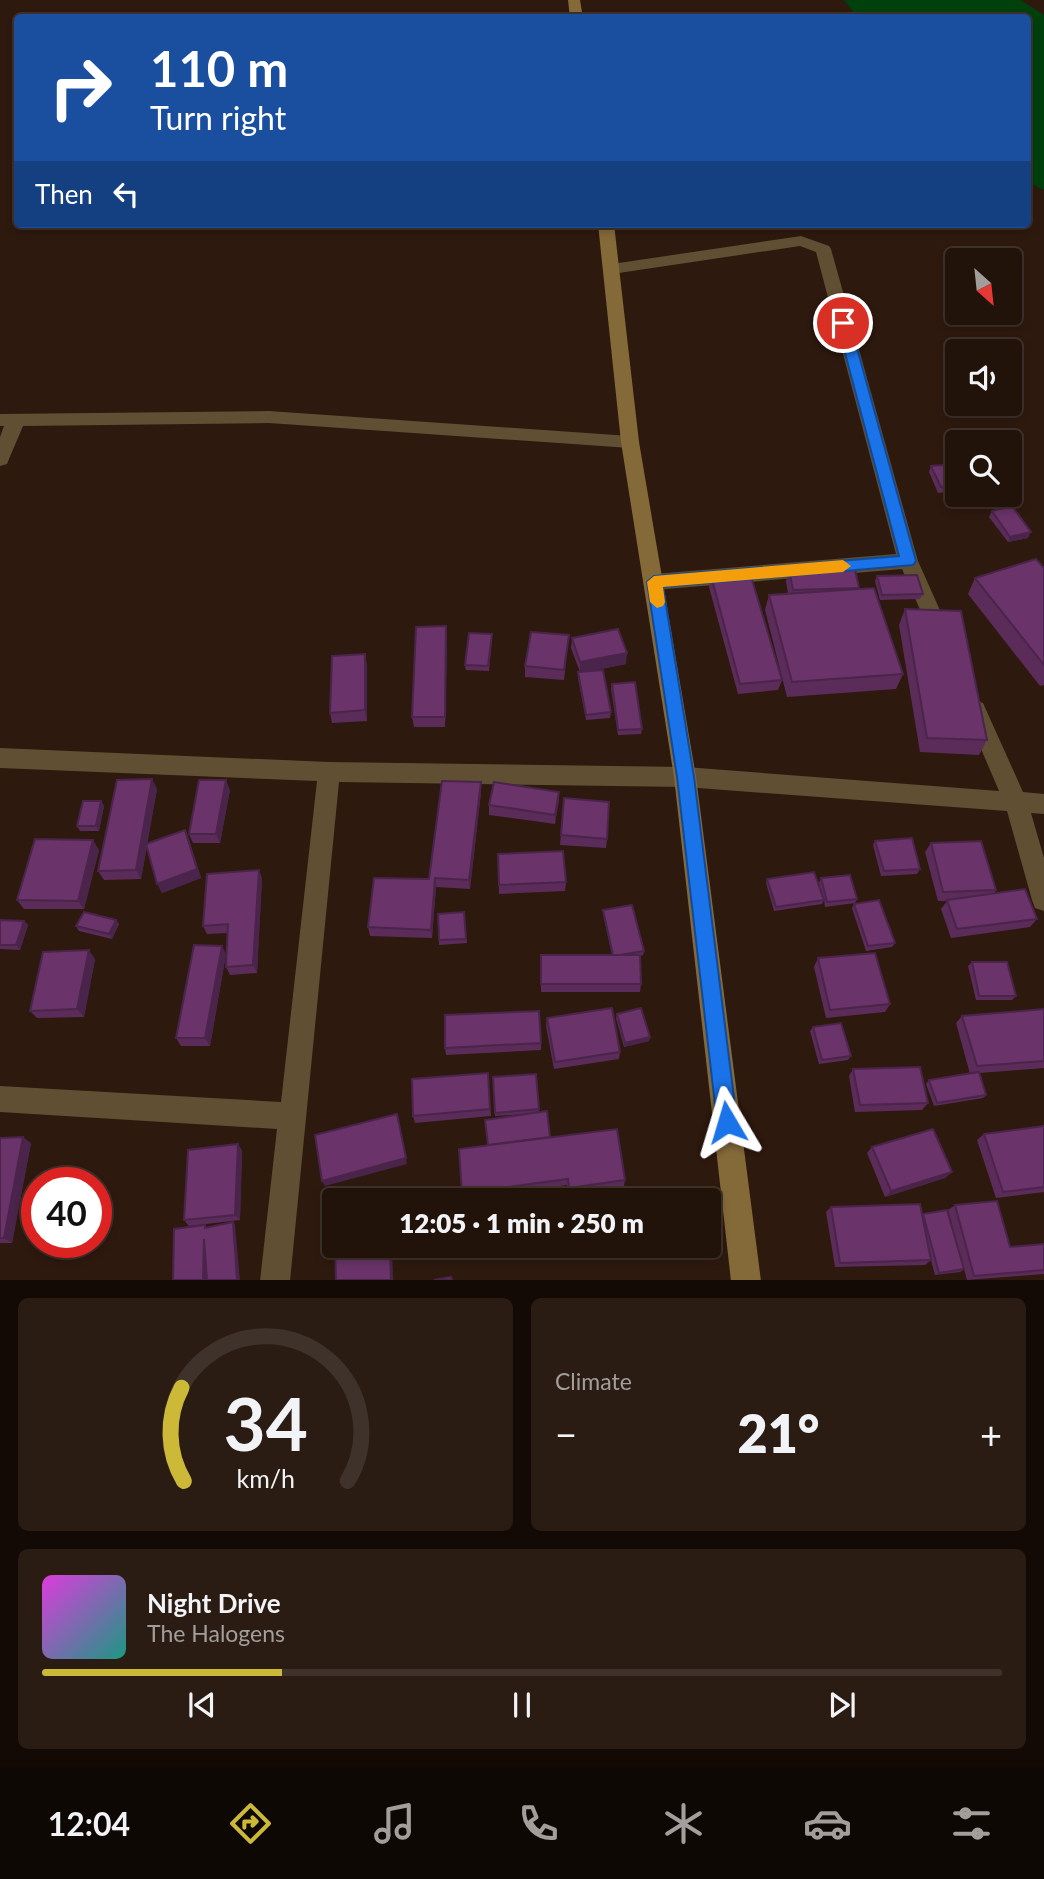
<!DOCTYPE html>
<html lang="en">
<head>
<meta charset="utf-8">
<style>
	body { margin:0; font-family:Lato,sans-serif; background:#2a1c13; color:#f1f3f6; height:100vh; display:flex; flex-direction:column; font-size:26px; white-space:nowrap }
	* { box-sizing:border-box; margin:0 }
	p { font-size:23px; color:#a29e9c }
	.icon { flex:none; width:38px; height:38px; fill:none; stroke:currentColor; stroke-width:2; stroke-linecap:round; stroke-linejoin:round }
	.map { position:relative; height:1280px; overflow:hidden }
	.panel { display:flex; flex-direction:column; gap:18px; padding:18px; background:#130a06; flex:1 }
	.panel>* { flex:none }
	.banner { position:absolute; left:14px; top:14px; width:1017px; height:214px; border-radius:7px; box-shadow:0 4px 10px #0003,0 0 0 2px #3f322b; background:#1a4fa0; color:#fff; overflow:hidden }
	.needle { width:46px; rotate:153deg }
	.tools { position:absolute; left:945px; top:248px; display:grid; gap:14px }
	.tools a { display:grid; place-items:center; width:77px; height:77px; border-radius:7px; background:#22130a; box-shadow:0 4px 10px #0003,0 0 0 2px #3f322b; font-size:35px }
	.speed { position:absolute; left:21px; top:1167px; display:flex; gap:14px; font-size:35px; font-weight:700; text-align:center }
	.speed>* { display:grid; place-content:center; width:91px; height:91px; border-radius:50%; background:#22130a; box-shadow:0 4px 10px #0003,0 0 0 2px #3f322b; line-height:1 }
	.speed .limit { border:10px solid #d22; background:#fff; color:#111 }
	.pin { position:absolute; display:grid; place-items:center; width:60px; height:60px; color:#fff; margin:-30px; border:4px solid #fff; border-radius:50%; box-shadow:0 2px 7px #0007 }
	.me { position:absolute; width:77px; margin:-38px; rotate:353deg; stroke-linejoin:round; filter:drop-shadow(0 0 5px #0008) }
	.turn { display:flex; align-items:center; gap:24px; height:147px; padding:0 21px; font-size:32px }
	.turn .icon { width:91px; height:91px; stroke-width:2.5 }
	.turn b { display:block; font-size:49px; line-height:60px }
	.then { display:flex; align-items:center; height:66px; padding:0 21px; background:#0003; gap:14px; font-size:26px }
	.big { font-size:52px; font-weight:800; line-height:1.1 }
	.panel .tile { flex:1; display:flex; flex-direction:column; justify-content:center; gap:10px; min-width:0; padding:0 24px; border-radius:10px; background:#2a1c13 }
	.panel .dial { align-items:center; gap:0 }
	.dial svg { height:182px; overflow:visible; fill:none; stroke:#3f322b; stroke-width:7; stroke-linecap:round; text-anchor:middle }
	.dial text { fill:#f1f3f6; stroke:none }
	.song { display:flex; align-items:center; gap:21px }
	.cover { width:84px; height:84px; border-radius:10px; background:linear-gradient(135deg,hsl(300 70% 55%),hsl(170 70% 35%)) }
	.played { height:7px; border-radius:4px; background:linear-gradient(90deg,#cdb938 25%,#3f322b 25%) }
	.keys { display:flex; justify-content:space-around; direction:ltr }
	.heat { display:flex; justify-content:space-between; align-items:center; font-size:38px; direction:ltr }
	.panel .tiles { flex:1; display:grid; gap:18px; grid-template-columns:1fr 1fr }
	.tile:last-child { grid-column:span 2 }
	.trip { position:absolute; left:322px; top:1188px; width:399px; height:70px; border-radius:7px; background:#22130a; box-shadow:0 4px 10px #0003,0 0 0 2px #3f322b; font-weight:800; line-height:70px; text-align:center }
	.tab-bar { display:flex; height:112px; justify-content:space-around; align-items:center; background:#0e0804; color:#a29e9c }
	.tab-bar .icon { width:49px; height:49px }
	.tab-bar .active { color:#cdb938 }
	.tab-bar b { font-size:32px; color:#f1f3f6 }
	.map>svg:first-child { display:block }
	.green { fill:#00400d }
	.lines { fill:none; stroke-linecap:round; stroke-linejoin:round }
	.street { fill:#604f32; fill-rule:evenodd }
	.secondary { fill:#856a39; fill-rule:evenodd }
	.wall { fill:#5b2c5a }
	.shaded-wall { fill:#4a244a }
	.building { fill:#6a3369; stroke:#4a244a; stroke-width:2 }
	.route { fill:#1a73e8; stroke:#114b97; stroke-width:2 }
	.slow { fill:#f59e0b }
</style>
</head>
<body>
<div class="map">
<svg width="1044" height="1281" viewBox="0 0 1044 1281">
	<rect width="100%" height="100%" fill="#2e190e"/>
	<polygon class="green" points="844,0 1021,0 1044,15 1044,190 1027,182 1027,18 857,17"/>
	<g class="lines">
		<g class="street">
			<polygon points="801,236 829,246 831,249 918,561 951,635 948,641 941,643 934,641 902,569 654,590 647,588 644,582 647,576 654,574 896,554 816,252 800,246 612,274 604,269 612,264"/>
			<polygon points="269,411 630,436 637,437 639,442 637,447 630,448 269,423 23,426 9,459 7,464 0,466 0,437 4,426 0,426 0,414"/>
			<polygon points="975,700 983,703 1023,792 1044,794 1044,814 1031,813 1044,858 1044,911 1035,908 1032,900 1007,811 685,787 339,782 290,1281 260,1281 277,1129 0,1112 0,1086 281,1102 317,781 0,768 0,748 329,762 685,767 999,791 964,709 967,703"/>
		</g>
		<g class="secondary">
			<polygon points="568,0 580,0 583,18 570,18"/>
			<polygon points="598,224 614,224 639,442 696,777 761,1281 731,1281 674,777 621,442"/>
		</g>
	</g>
	<g class="wall">
		<polygon points="957,464 957,491 938,493 929,472 931,466"/>
		<polygon points="992,511 1028,538 1008,542 989,517"/>
		<polygon points="1044,568 1044,685 1040,686 968,594 975,578"/>
		<polygon points="789,570 859,589 903,674 896,689 787,697 765,610 769,595 788,593 786,581"/>
		<polygon points="711,576 782,680 778,690 738,694 709,587"/>
		<polygon points="877,576 923,594 920,599 880,600 875,581"/>
		<polygon points="905,609 987,740 979,755 920,752 899,625"/>
		<polygon points="446,626 447,637 445,727 414,727 412,717"/>
		<polygon points="569,635 564,680 525,677 525,666"/>
		<polygon points="572,638 626,664 586,672 611,712 610,718 586,720 578,678 578,672 580,672 571,648"/>
		<polygon points="492,639 489,671 466,670 465,665"/>
		<polygon points="367,665 367,721 332,723 330,713"/>
		<polygon points="612,684 642,729 641,734 618,735 611,689"/>
		<polygon points="157,789 147,844 185,830 189,840 201,878 162,893 147,846 141,879 104,880 98,871"/>
		<polygon points="230,790 220,843 193,843 189,834"/>
		<polygon points="481,792 470,889 436,887 432,938 370,936 368,927 429,879"/>
		<polygon points="559,792 555,824 489,815 489,805"/>
		<polygon points="564,798 607,839 606,848 560,845"/>
		<polygon points="101,801 104,806 99,831 80,831 77,826"/>
		<polygon points="875,841 920,869 917,874 881,876 873,845"/>
		<polygon points="931,843 996,890 994,894 1037,919 1030,927 951,938 941,909 947,901 938,901 925,852"/>
		<polygon points="99,850 84,909 24,909 17,900"/>
		<polygon points="498,854 566,882 565,891 499,894"/>
		<polygon points="259,870 262,879 257,973 230,975 226,967 228,933 207,934 203,926"/>
		<polygon points="821,878 857,899 855,903 825,907 824,900 822,904 774,911 766,883 767,879 823,899 819,883"/>
		<polygon points="854,904 895,943 892,947 866,951 852,908"/>
		<polygon points="603,910 644,951 643,955 640,956 641,984 640,992 541,992 541,955 612,955 603,914"/>
		<polygon points="464,912 467,943 439,945 439,940"/>
		<polygon points="0,920 24,921 28,925 20,950 0,949"/>
		<polygon points="116,920 119,924 112,939 79,931 76,926"/>
		<polygon points="226,954 210,1046 181,1046 176,1038"/>
		<polygon points="818,958 890,1004 885,1012 826,1018 814,967"/>
		<polygon points="95,959 84,1017 37,1018 30,1011"/>
		<polygon points="972,962 1016,996 1012,1000 976,1000 968,966"/>
		<polygon points="1044,1009 1044,1068 979,1073 986,1095 983,1098 934,1106 926,1084 929,1080 970,1074 956,1023 962,1016"/>
		<polygon points="617,1014 650,1037 649,1041 624,1047 616,1018"/>
		<polygon points="547,1018 620,1052 619,1059 554,1069 546,1026"/>
		<polygon points="813,1027 851,1056 848,1060 819,1064 810,1031"/>
		<polygon points="541,1043 541,1050 446,1055 445,1048"/>
		<polygon points="853,1069 928,1103 922,1110 855,1112 849,1076"/>
		<polygon points="488,1073 491,1116 415,1123 413,1116"/>
		<polygon points="536,1074 539,1112 550,1137 625,1180 624,1186 568,1194 567,1185 463,1199 462,1193 487,1145 526,1114 495,1116 493,1077"/>
		<polygon points="1044,1126 1044,1192 996,1198 977,1140 984,1134"/>
		<polygon points="0,1138 31,1143 12,1243 0,1243"/>
		<polygon points="238,1144 242,1151 240,1220 189,1226 184,1220"/>
		<polygon points="872,1147 952,1172 945,1178 885,1197 867,1153"/>
		<polygon points="955,1205 1010,1247 1044,1244 1044,1274 967,1280 948,1210"/>
		<polygon points="831,1207 922,1215 923,1214 964,1269 960,1272 935,1275 930,1257 931,1260 925,1265 835,1267 826,1212"/>
	</g>
	<g class="shaded-wall">
		<polygon points="1031,532 1028,538 1008,542 1010,537"/>
		<polygon points="446,626 447,637 445,727 445,717"/>
		<polygon points="627,653 626,664 580,673 580,662"/>
		<polygon points="365,654 367,665 367,721 365,710"/>
		<polygon points="152,779 157,789 141,879 136,870"/>
		<polygon points="226,780 230,790 220,843 216,834"/>
		<polygon points="481,782 481,792 470,889 469,880"/>
		<polygon points="559,792 559,801 555,824 555,815"/>
		<polygon points="101,801 104,806 99,831 96,826"/>
		<polygon points="185,830 189,840 201,878 162,893 157,884"/>
		<polygon points="93,840 99,850 84,909 78,901"/>
		<polygon points="259,870 262,879 257,973 253,965"/>
		<polygon points="435,878 436,887 432,938 431,930"/>
		<polygon points="116,920 119,924 112,939 109,934"/>
		<polygon points="24,921 28,925 20,950 16,945"/>
		<polygon points="222,946 226,954 210,1046 205,1038"/>
		<polygon points="89,950 95,959 84,1017 77,1009"/>
		<polygon points="650,1037 649,1041 624,1047 625,1043"/>
		<polygon points="397,1114 407,1164 325,1186 322,1181"/>
		<polygon points="23,1137 31,1143 12,1243 4,1238"/>
		<polygon points="238,1144 242,1151 240,1220 235,1215"/>
		<polygon points="952,1172 945,1178 885,1197 891,1191"/>
		<polygon points="233,1222 235,1225 240,1280 237,1280"/>
		<polygon points="204,1239 207,1241 206,1280 203,1280"/>
		<polygon points="390,1246 392,1246 393,1280 391,1280"/>
	</g>
	<g class="building">
		<polygon points="957,464 957,486 941,487 931,466"/>
		<polygon points="1012,506 1031,532 1010,537 992,511"/>
		<polygon points="1036,559 1044,568 1044,665 975,578"/>
		<polygon points="855,569 859,588 793,590 789,570"/>
		<polygon points="750,573 782,680 740,684 711,576"/>
		<polygon points="917,575 923,594 882,595 877,576"/>
		<polygon points="874,588 903,674 792,682 769,595"/>
		<polygon points="905,609 961,611 987,740 927,738"/>
		<polygon points="446,626 445,717 412,717 416,627"/>
		<polygon points="618,629 627,653 580,662 572,638"/>
		<polygon points="531,632 569,635 564,670 525,666"/>
		<polygon points="469,633 492,634 488,666 465,665"/>
		<polygon points="365,654 365,710 330,713 332,656"/>
		<polygon points="603,670 611,712 586,715 578,672"/>
		<polygon points="635,682 642,729 618,730 612,684"/>
		<polygon points="152,779 136,870 98,871 117,780"/>
		<polygon points="199,780 226,780 216,834 189,834"/>
		<polygon points="442,781 481,782 469,880 435,878 431,930 368,927 374,878 429,879"/>
		<polygon points="494,782 559,792 555,815 489,805"/>
		<polygon points="564,798 609,802 607,839 561,835"/>
		<polygon points="83,801 101,801 96,826 77,826"/>
		<polygon points="185,830 197,869 157,884 146,844"/>
		<polygon points="912,838 920,869 884,871 875,841"/>
		<polygon points="35,839 93,840 78,901 17,900"/>
		<polygon points="981,841 996,890 943,892 931,843"/>
		<polygon points="563,851 566,882 499,885 498,854"/>
		<polygon points="259,870 253,965 226,967 228,924 203,926 207,874"/>
		<polygon points="814,872 824,900 776,907 767,879"/>
		<polygon points="850,875 857,899 827,902 821,878"/>
		<polygon points="1025,889 1037,919 957,929 947,900"/>
		<polygon points="879,900 895,943 868,946 854,904"/>
		<polygon points="632,905 644,951 620,955 613,955 603,910"/>
		<polygon points="84,912 116,920 109,934 76,926"/>
		<polygon points="464,912 466,939 439,940 438,914"/>
		<polygon points="0,920 24,921 16,945 0,945"/>
		<polygon points="194,945 222,946 205,1038 176,1038"/>
		<polygon points="89,950 77,1009 30,1011 43,952"/>
		<polygon points="875,953 890,1004 830,1010 818,958"/>
		<polygon points="541,955 640,955 641,984 541,984"/>
		<polygon points="972,962 1007,962 1016,996 979,996"/>
		<polygon points="612,1008 620,1052 555,1062 547,1018"/>
		<polygon points="641,1008 650,1037 625,1043 617,1014"/>
		<polygon points="1044,1009 1044,1061 977,1066 962,1016"/>
		<polygon points="539,1011 541,1043 445,1048 445,1015"/>
		<polygon points="841,1023 851,1056 822,1060 813,1027"/>
		<polygon points="920,1067 928,1103 860,1105 853,1069"/>
		<polygon points="979,1072 986,1095 937,1103 929,1080"/>
		<polygon points="488,1073 490,1109 413,1116 412,1079"/>
		<polygon points="536,1074 539,1109 495,1113 493,1077"/>
		<polygon points="547,1111 550,1137 488,1145 485,1120"/>
		<polygon points="397,1114 406,1158 322,1181 315,1135"/>
		<polygon points="1044,1126 1044,1187 1003,1192 984,1134"/>
		<polygon points="617,1129 625,1180 569,1188 568,1179 462,1193 459,1149"/>
		<polygon points="933,1129 952,1172 891,1191 872,1147"/>
		<polygon points="23,1137 4,1238 0,1238 0,1138"/>
		<polygon points="238,1144 235,1215 184,1220 188,1150"/>
		<polygon points="997,1201 1010,1247 1044,1244 1044,1270 974,1276 955,1205"/>
		<polygon points="920,1204 931,1260 840,1263 831,1207"/>
		<polygon points="947,1210 964,1269 939,1273 923,1214"/>
		<polygon points="233,1222 237,1280 207,1280 204,1239 203,1280 173,1280 174,1229 205,1225 205,1228"/>
		<polygon points="335,1246 390,1246 391,1280 336,1280"/>
		<polygon points="451,1277 452,1280 434,1280"/>
	</g>
	<polygon class="route" points="843,319 850,323 916,561 913,565 663,587 694,777 737,1122 734,1129 727,1132 720,1129 717,1122 677,777 647,582 654,576 899,556 837,323"/>
	<polygon class="slow" points="843,560 851,566 843,572 663,587 665,602 663,606 657,608 650,602 647,582 654,576"/>
</svg>
<div class="tools">
<a><svg class="needle" viewBox="-14 -14 28 28"><path d="M0-13l5 13h-10z" fill="#e53935"/><path d="M0 13l5-13h-10z" fill="#a29e9c"/></svg></a>
<a><svg class="icon" aria-label="sound" viewBox="0 0 24 24"><path d="M4 9h4l5-4v14l-5-4H4zM17 9q2 3 0 6"/></svg></a>
<a><svg class="icon" aria-label="search" viewBox="0 0 24 24"><circle cx="10" cy="10" r="6"/><path d="M15 15l6 6"/></svg></a>
</div>
<div class="speed"><div class="limit">40</div></div>
<div class="pin" style="left:843px;top:323px;background:#d93025"><svg class="icon" aria-label="arrive" viewBox="0 0 24 24"><path d="M6 21V4h12l-3 4 3 4H6"/></svg></div>
<svg class="me" style="left:727px;top:1122px" viewBox="-20 -20 40 40"><path d="M0-17L14 15 0 8-14 15z" fill="#1a73e8" stroke="#fff" stroke-width="4"/></svg>
<div class="trip">12:05 · 1 min · 250 m</div>
<div class="banner">
<div class="turn"><svg class="icon" aria-label="right" viewBox="0 0 24 24"><path d="M7 20v-9h11M14 6l5 5-5 5"/></svg><div><b>110 m</b>Turn right</div></div>
<div class="then">Then<svg class="icon" aria-label="left" viewBox="0 0 24 24"><path d="M17 20v-9H6M10 6l-5 5 5 5"/></svg></div>
</div>
</div>
<section class="panel">
<div class="tiles">
<div class="tile dial"><svg viewBox="0 0 100 80">
<path d="M14 69A42 42 0 1 1 86 69"/>
<path d="M14 69A42 42 0 0 1 13 28" stroke="#cdb938"/>
<text x="50" y="56" font-size="32" font-weight="700">34</text>
<text x="50" y="72" font-size="11">km/h</text>
</svg></div>
<div class="tile"><p>Climate</p>
<div class="heat"><a>−</a><b class="big">21°</b><a>+</a></div>
</div>
<div class="tile">
<div class="song"><i class="cover"></i><div><b>Night Drive</b><p>The Halogens</p></div></div>
<div class="played"></div>
<div class="keys"><svg class="icon" aria-label="previous" viewBox="0 0 24 24"><path d="M18 5L8 12l10 7zM5 5v14"/></svg><svg class="icon" aria-label="pause" viewBox="0 0 24 24"><path d="M8 5v14M16 5v14"/></svg><svg class="icon" aria-label="next" viewBox="0 0 24 24"><path d="M6 5l10 7-10 7zM19 5v14"/></svg></div>
</div>
</div>
</section>
<nav class="tab-bar">
<b>12:04</b>
<svg class="icon active" aria-label="directions" viewBox="0 0 24 24"><path d="M12 3l9 9-9 9-9-9zM9 14v-3h6M13 9l2 2-2 2"/></svg>
<svg class="icon" aria-label="music" viewBox="0 0 24 24"><path d="M9 18V5l10-2v13"/><circle cx="6" cy="18" r="3"/><circle cx="16" cy="16" r="3"/></svg>
<svg class="icon" aria-label="phone" viewBox="0 0 24 24"><path d="M5 4h4l2 5-3 2q2 4 5 5l2-3 5 2v4C11 20 4 13 5 4z"/></svg>
<svg class="icon" aria-label="climate" viewBox="0 0 24 24"><path d="M12 3v18M4 7l16 10M4 17L20 7"/></svg>
<svg class="icon" aria-label="car" viewBox="0 0 24 24"><path d="M5 17H2v-5l4-1 3-4h7l3 4 3 1v5h-3M9 17h6M6 11h13"/><circle cx="7" cy="17" r="2"/><circle cx="17" cy="17" r="2"/></svg>
<svg class="icon" aria-label="filters" viewBox="0 0 24 24"><path d="M4 7h16M4 17h16"/><circle cx="9" cy="7" r="2"/><circle cx="15" cy="17" r="2"/></svg>
</nav>
</body>
</html>
